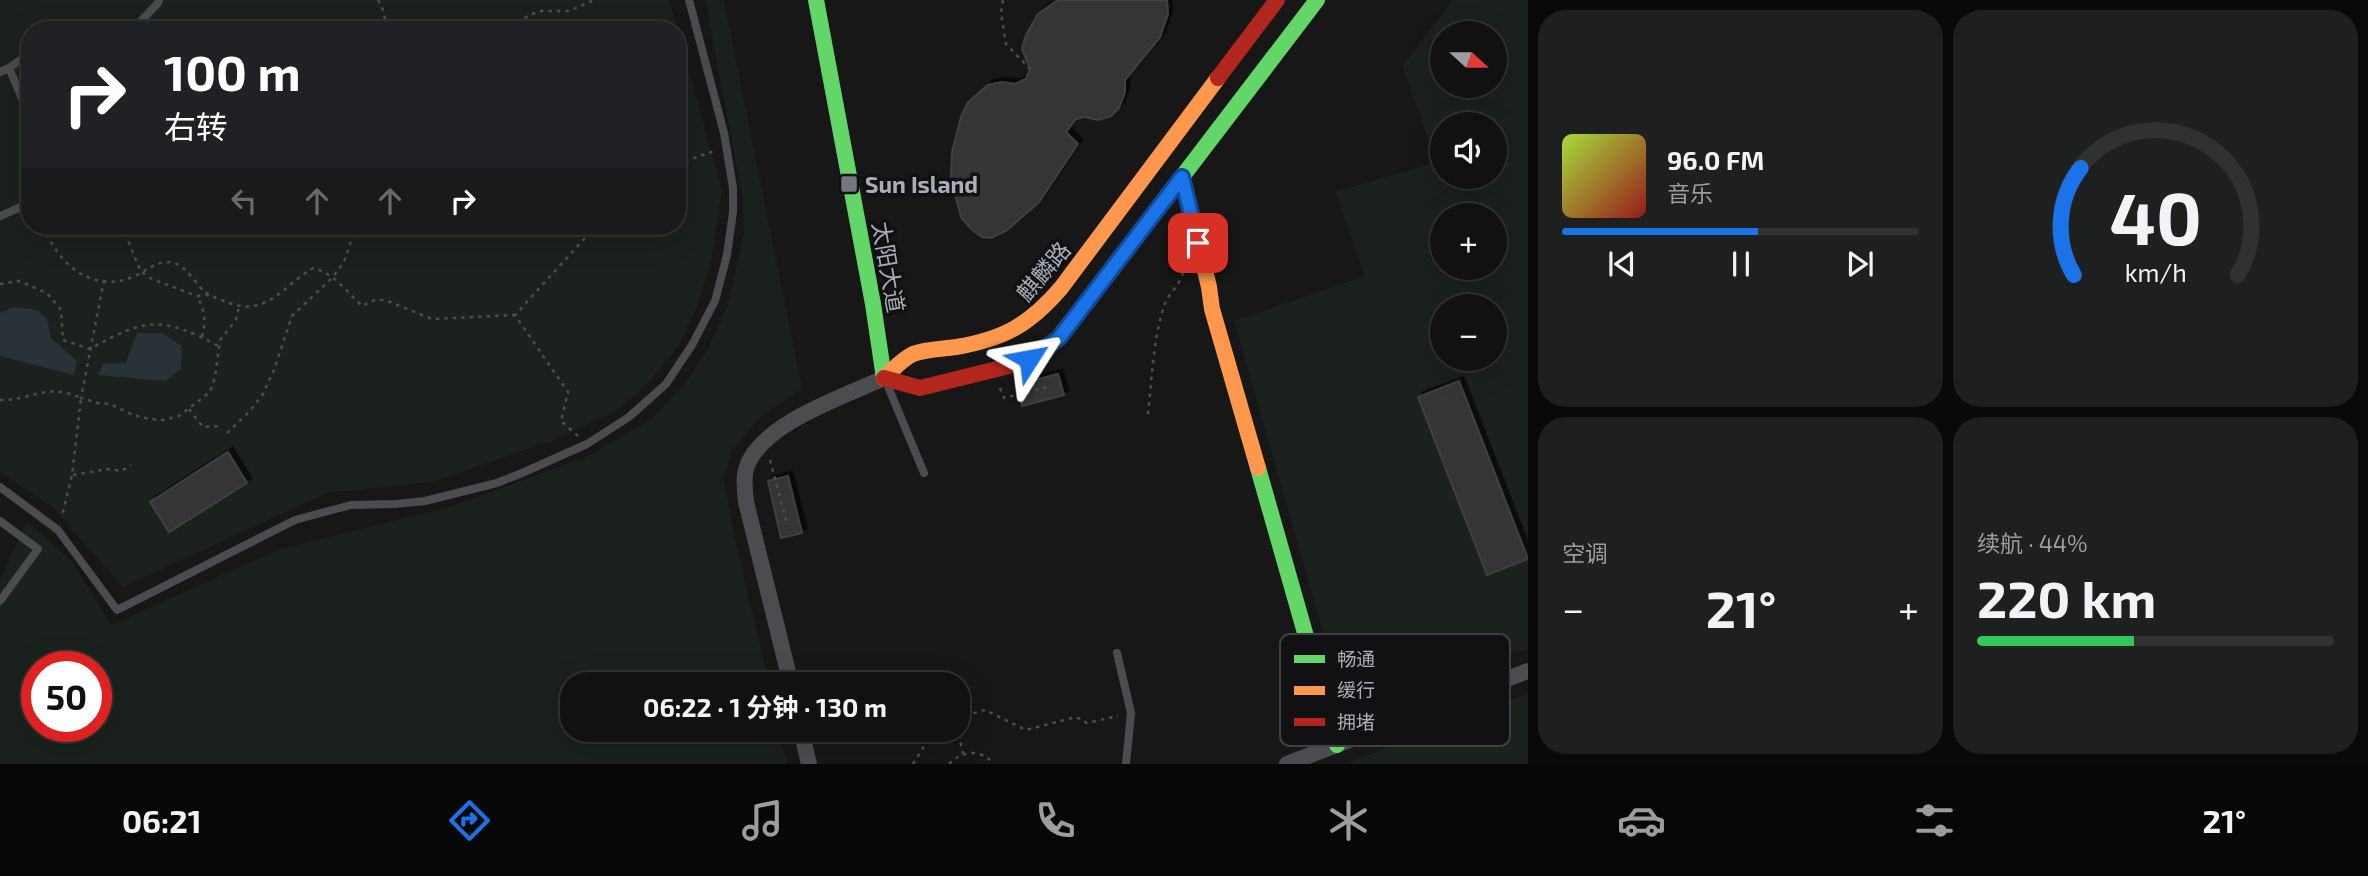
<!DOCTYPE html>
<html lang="zh">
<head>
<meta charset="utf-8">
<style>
	body { margin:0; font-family:"Exo 2","Noto Sans SC",sans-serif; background:#1e1f1f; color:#f1f3f6; height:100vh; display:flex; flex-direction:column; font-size:26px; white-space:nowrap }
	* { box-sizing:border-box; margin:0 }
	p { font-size:23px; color:#9c9d9f }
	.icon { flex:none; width:38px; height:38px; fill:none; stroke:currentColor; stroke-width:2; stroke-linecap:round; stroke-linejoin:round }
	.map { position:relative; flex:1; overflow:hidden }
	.panel { display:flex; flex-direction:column; gap:10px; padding:10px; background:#090909; width:840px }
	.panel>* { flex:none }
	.banner { position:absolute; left:21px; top:21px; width:665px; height:214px; border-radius:28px; box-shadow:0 7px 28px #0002,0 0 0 2px #303131; background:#202124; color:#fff; overflow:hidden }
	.needle { width:46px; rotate:111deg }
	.buttons { position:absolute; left:1430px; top:21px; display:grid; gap:14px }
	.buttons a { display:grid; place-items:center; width:77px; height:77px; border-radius:50%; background:#111; box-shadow:0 7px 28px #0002,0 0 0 2px #303131; font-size:35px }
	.speed { position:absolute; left:21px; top:651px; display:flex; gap:14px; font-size:35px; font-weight:700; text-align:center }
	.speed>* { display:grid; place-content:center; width:91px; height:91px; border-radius:50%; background:#111; box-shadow:0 7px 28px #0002,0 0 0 2px #303131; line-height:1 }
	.speed .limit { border:10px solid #d22; background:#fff; color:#111 }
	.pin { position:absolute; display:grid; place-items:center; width:60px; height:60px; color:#fff; margin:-30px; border-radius:14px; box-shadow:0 4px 10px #0006 }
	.me { position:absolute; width:77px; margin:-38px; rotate:56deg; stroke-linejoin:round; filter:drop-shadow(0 0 5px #0008) }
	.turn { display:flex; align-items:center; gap:24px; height:147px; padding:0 28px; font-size:32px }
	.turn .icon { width:91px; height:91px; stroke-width:2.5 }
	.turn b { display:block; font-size:49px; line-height:60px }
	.lanes { display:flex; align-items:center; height:66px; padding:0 28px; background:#0003; justify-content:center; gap:35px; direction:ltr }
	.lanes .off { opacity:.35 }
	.big { font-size:52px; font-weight:700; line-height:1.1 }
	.panel .card { flex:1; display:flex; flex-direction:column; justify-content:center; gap:10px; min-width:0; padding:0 24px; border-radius:28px; background:#1e1f1f }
	.panel .dial { align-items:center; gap:0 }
	.dial svg { height:182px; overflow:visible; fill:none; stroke:#303131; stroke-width:7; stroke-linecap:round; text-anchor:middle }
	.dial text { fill:#f1f3f6; stroke:none }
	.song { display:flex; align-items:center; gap:21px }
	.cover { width:84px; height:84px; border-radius:10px; background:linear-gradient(135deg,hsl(80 70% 55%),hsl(0 70% 35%)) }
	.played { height:7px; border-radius:4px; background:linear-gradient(90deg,#1a73e8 55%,#303131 55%) }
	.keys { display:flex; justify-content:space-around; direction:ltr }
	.heat { display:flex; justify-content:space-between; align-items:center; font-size:38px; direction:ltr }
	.charge { height:10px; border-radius:5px; background:linear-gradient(90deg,#34c759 44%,#303131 0) }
	.panel .tiles { flex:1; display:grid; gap:10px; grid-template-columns:repeat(2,1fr) }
	.trip { position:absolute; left:560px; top:672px; width:410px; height:70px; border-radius:28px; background:#111; box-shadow:0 7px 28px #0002,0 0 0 2px #303131; font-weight:700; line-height:70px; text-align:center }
	.menu { display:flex; height:112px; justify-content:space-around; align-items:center; background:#070707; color:#9c9d9f }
	.menu .icon { width:49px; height:49px }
	.menu .active { color:#1a73e8 }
	.menu b { font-size:32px; color:#f1f3f6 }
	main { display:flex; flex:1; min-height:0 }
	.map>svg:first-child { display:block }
	.green { fill:#1b211c; fill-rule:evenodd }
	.water { fill:#2a3239 }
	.building { fill:#343537; stroke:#3f4043; stroke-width:2; filter:url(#shadow) }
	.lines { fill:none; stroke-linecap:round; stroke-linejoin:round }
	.path { stroke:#4d4e52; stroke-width:2.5; stroke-dasharray:3.5 5; stroke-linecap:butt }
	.lane { stroke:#4b4c50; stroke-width:8 }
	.street { stroke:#4b4c50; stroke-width:16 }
	.fast { stroke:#63d668; stroke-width:16 }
	.slow { stroke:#ff974d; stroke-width:16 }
	.jam { stroke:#b3261e; stroke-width:16 }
	.route-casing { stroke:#114b97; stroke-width:18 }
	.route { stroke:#1a73e8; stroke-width:12 }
	.poi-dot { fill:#757880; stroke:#111113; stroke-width:2.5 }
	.labels { text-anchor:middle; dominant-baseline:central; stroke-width:7; stroke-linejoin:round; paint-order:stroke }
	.poi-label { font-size:23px; font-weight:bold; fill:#a8adb8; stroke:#111113; text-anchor:start }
	.street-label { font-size:23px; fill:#a8adb8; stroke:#111113 }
	.key { fill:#111113; stroke:#3e4045; stroke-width:2 }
	.key-label { font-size:19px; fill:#a8adb8 }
</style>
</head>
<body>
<main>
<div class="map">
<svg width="1528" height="764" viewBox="0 0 1528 764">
	<defs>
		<filter id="shadow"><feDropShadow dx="4.5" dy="-4.5" stdDeviation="0" flood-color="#0009"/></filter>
	</defs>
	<rect width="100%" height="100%" fill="#171717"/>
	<g class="green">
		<path d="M0,0H669L722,190L711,263L698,304L679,345L647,385L615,412L551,441L432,482L327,493L123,587L51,506L0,472ZM30,30H677V226H30Z"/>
		<path d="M705,0H724L802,389L759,418L732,450L724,479L733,530L769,684H572V730H779L787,764H0V580L27,521L72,561L111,625L280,549L447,508L586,457L653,418L683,386L709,347L727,307L744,235L743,199ZM37,667H96V726H37Z"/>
		<path d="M1453,0H1528V648L1348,720L1234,321L1365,276L1335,192L1437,162L1402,66ZM1442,33H1494V86H1442ZM1442,124H1494V177H1442ZM1442,215H1494V268H1442ZM1442,306H1494V359H1442Z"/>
		<polygon points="1528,694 1528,764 1345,764"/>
	</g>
	<g class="water">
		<polygon points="14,307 37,310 47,319 51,338 77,361 74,375 0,356 0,313"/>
		<polygon points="137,333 162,333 182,346 181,369 165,381 98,375 103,364 126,363"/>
	</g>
	<g class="building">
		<polygon points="1058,0 1167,0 1168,14 1160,37 1125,80 1125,92 1119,108 1111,116 1098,120 1085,117 1076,119 1066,132 1078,144 1039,202 1006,231 991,238 982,237 971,229 961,217 951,179 952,152 961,117 968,102 988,85 1002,82 1015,84 1026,79 1030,69 1022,49 1026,35 1038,14"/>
		<polygon points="1058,374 1064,395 1022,406 1016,385"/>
		<polygon points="1459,381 1528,559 1487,575 1418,397"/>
		<polygon points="228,452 247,483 169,532 150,502"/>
		<polygon points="788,476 802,533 781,538 768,481"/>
	</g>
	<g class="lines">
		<g class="path">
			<polyline points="378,0 382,7 388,30"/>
			<polyline points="1003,0 1001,13 1006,44 1030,69"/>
			<polyline points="452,30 457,25 491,28 507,26 539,11 569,11 594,0"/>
			<polyline points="677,164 714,151"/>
			<path d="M44,226C57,264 93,295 135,276C148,270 158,259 174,263C186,266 196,284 205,292C212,297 222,300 229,303C267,317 284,285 313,268C334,273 347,292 362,306L377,299L390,302L432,319L515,315"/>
			<polyline points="122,226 141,272 152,279 197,296"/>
			<polyline points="1171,241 1180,256"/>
			<polyline points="104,280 81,398 98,403 110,404 133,415 149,419 164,420 179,416 210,392 215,377 220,340 236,320 239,306"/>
			<path d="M0,284L19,281L47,293L61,310L63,340L90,349C144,318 163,316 218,346"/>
			<path d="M202,337C206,321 205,311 197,296L209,295"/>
			<polyline points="1000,388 1004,398 1051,386"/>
			<path d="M0,400C31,401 45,382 81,398L72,475L62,516"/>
			<polyline points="189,409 203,427 222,426"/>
			<path d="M1148,414C1152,378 1153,340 1164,306C1169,291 1179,289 1184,269"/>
			<polyline points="227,433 250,411 263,394 274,370 292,316 333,277 344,262 356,226"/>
			<polyline points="578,436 561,421 568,392 515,315 595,227 599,226"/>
			<polyline points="770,460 787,524"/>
			<polyline points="73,475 108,469 122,471 131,465"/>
			<polyline points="957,718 985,710 1026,730 1076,717 1087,723 1118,716"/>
			<polyline points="957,726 963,754"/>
			<polyline points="913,764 934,730"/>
			<path d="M949,764C963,750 981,749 994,764"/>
		</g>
		<g class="lane">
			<polyline points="103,30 138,24 158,3 159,0"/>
			<polyline points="9,68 30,53"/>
			<polyline points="0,72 9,68 30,117"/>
			<polyline points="0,216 30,203"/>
			<polyline points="887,384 924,473"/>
			<polyline points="0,487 58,530 117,610 295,520 351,505 395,504 425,501 497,483 522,473 587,444 629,417 666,384 692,345 715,301 727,255 733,212 733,188 724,133 689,0"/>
			<polyline points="0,521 38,549 0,601"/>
			<polyline points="1117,653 1131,713 1126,764"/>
		</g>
		<g class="street">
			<path d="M791,684L746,502C745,491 743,480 746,469C759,424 845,396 884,378"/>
			<polyline points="801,730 809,764"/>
			<polyline points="1287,764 1528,671"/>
		</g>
		<g class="fast">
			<polyline points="816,0 873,304 884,378"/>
			<polyline points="1088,300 1317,0"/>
			<polyline points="1258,468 1337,745"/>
		</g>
		<g class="slow">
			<polyline points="1182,177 1209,287 1212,309 1258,468"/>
			<path d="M884,378C893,370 902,359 913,354C926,349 942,349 956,347C1004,339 1029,325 1061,288L1218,78"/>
		</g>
		<g class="jam">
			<polyline points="1218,78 1277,0"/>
			<polyline points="884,378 920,388 1013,365 1044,350 1059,338 1088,300"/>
		</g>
	</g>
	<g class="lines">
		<defs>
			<polyline id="route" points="1029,359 1059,338 1182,177 1198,243"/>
		</defs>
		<use href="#route" class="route-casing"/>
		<use href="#route" class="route"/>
	</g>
	<rect class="poi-dot" x="840" y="175" width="18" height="18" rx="3.5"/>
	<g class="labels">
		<g class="poi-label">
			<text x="865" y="184">Sun Island</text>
		</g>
		<g class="street-label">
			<text transform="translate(889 267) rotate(80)">太阳大道</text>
			<text transform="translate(1043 271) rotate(-50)">麒麟路</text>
		</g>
	</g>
	<rect x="1280" y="634" width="230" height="112" rx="10" class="key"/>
	<rect x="1294" y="655" width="31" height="8" fill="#63d668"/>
	<rect x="1294" y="686" width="31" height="9" fill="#ff974d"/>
	<rect x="1294" y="718" width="31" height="8" fill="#b3261e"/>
	<g class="key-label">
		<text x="1337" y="666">畅通</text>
		<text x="1337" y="697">缓行</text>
		<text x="1337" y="729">拥堵</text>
	</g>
</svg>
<div class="buttons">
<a><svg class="needle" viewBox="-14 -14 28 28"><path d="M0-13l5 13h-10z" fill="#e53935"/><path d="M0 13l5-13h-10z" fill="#9c9d9f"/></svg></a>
<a><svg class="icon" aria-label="sound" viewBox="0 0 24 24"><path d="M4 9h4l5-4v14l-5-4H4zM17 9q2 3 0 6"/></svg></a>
<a>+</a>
<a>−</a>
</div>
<div class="speed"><div class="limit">50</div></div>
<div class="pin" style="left:1198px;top:243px;background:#d93025"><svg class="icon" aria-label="arrive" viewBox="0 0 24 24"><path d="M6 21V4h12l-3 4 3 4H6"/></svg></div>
<svg class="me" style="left:1029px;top:359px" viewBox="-20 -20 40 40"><path d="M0-17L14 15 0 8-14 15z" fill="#1a73e8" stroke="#fff" stroke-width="4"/></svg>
<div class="trip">06:22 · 1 分钟 · 130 m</div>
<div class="banner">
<div class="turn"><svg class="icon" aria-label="right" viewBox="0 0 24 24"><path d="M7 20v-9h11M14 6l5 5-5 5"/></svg><div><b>100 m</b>右转</div></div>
<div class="lanes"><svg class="icon off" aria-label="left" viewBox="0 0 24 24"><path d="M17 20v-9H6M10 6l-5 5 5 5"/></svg><svg class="icon off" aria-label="ahead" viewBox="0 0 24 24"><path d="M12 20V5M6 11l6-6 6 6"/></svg><svg class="icon off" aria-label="ahead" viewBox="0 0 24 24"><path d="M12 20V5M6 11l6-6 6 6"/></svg><svg class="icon" aria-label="right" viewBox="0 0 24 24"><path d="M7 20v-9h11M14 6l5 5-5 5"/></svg></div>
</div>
</div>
<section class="panel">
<div class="tiles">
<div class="card">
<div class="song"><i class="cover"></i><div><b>96.0 FM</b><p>音乐</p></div></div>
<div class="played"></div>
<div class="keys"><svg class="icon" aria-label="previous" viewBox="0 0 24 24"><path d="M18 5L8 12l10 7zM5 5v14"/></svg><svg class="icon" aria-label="pause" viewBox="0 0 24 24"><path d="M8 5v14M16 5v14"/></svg><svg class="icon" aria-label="next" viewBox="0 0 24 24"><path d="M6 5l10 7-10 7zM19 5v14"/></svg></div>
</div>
<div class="card dial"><svg viewBox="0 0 100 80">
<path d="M14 69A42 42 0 1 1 86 69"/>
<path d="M14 69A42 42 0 0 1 17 22" stroke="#1a73e8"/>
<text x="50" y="56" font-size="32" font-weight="700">40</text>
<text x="50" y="72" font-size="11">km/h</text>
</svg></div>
<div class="card"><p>空调</p>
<div class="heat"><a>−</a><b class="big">21°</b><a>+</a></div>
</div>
<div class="card"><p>续航 · 44%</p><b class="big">220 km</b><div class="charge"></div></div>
</div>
</section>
</main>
<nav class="menu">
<b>06:21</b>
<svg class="icon active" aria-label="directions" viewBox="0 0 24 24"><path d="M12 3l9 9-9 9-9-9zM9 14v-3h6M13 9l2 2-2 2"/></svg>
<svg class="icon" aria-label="music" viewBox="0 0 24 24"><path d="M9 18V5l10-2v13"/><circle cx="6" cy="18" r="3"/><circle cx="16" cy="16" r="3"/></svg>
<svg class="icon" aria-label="phone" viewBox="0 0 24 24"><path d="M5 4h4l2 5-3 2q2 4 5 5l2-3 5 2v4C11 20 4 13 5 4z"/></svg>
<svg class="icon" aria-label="climate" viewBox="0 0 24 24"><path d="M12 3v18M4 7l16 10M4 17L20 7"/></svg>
<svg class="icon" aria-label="car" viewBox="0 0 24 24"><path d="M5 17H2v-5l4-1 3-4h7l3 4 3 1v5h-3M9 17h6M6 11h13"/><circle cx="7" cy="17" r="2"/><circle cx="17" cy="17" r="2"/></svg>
<svg class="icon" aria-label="filters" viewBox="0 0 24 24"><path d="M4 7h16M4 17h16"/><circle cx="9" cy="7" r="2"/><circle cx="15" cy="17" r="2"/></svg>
<b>21°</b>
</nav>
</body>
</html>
